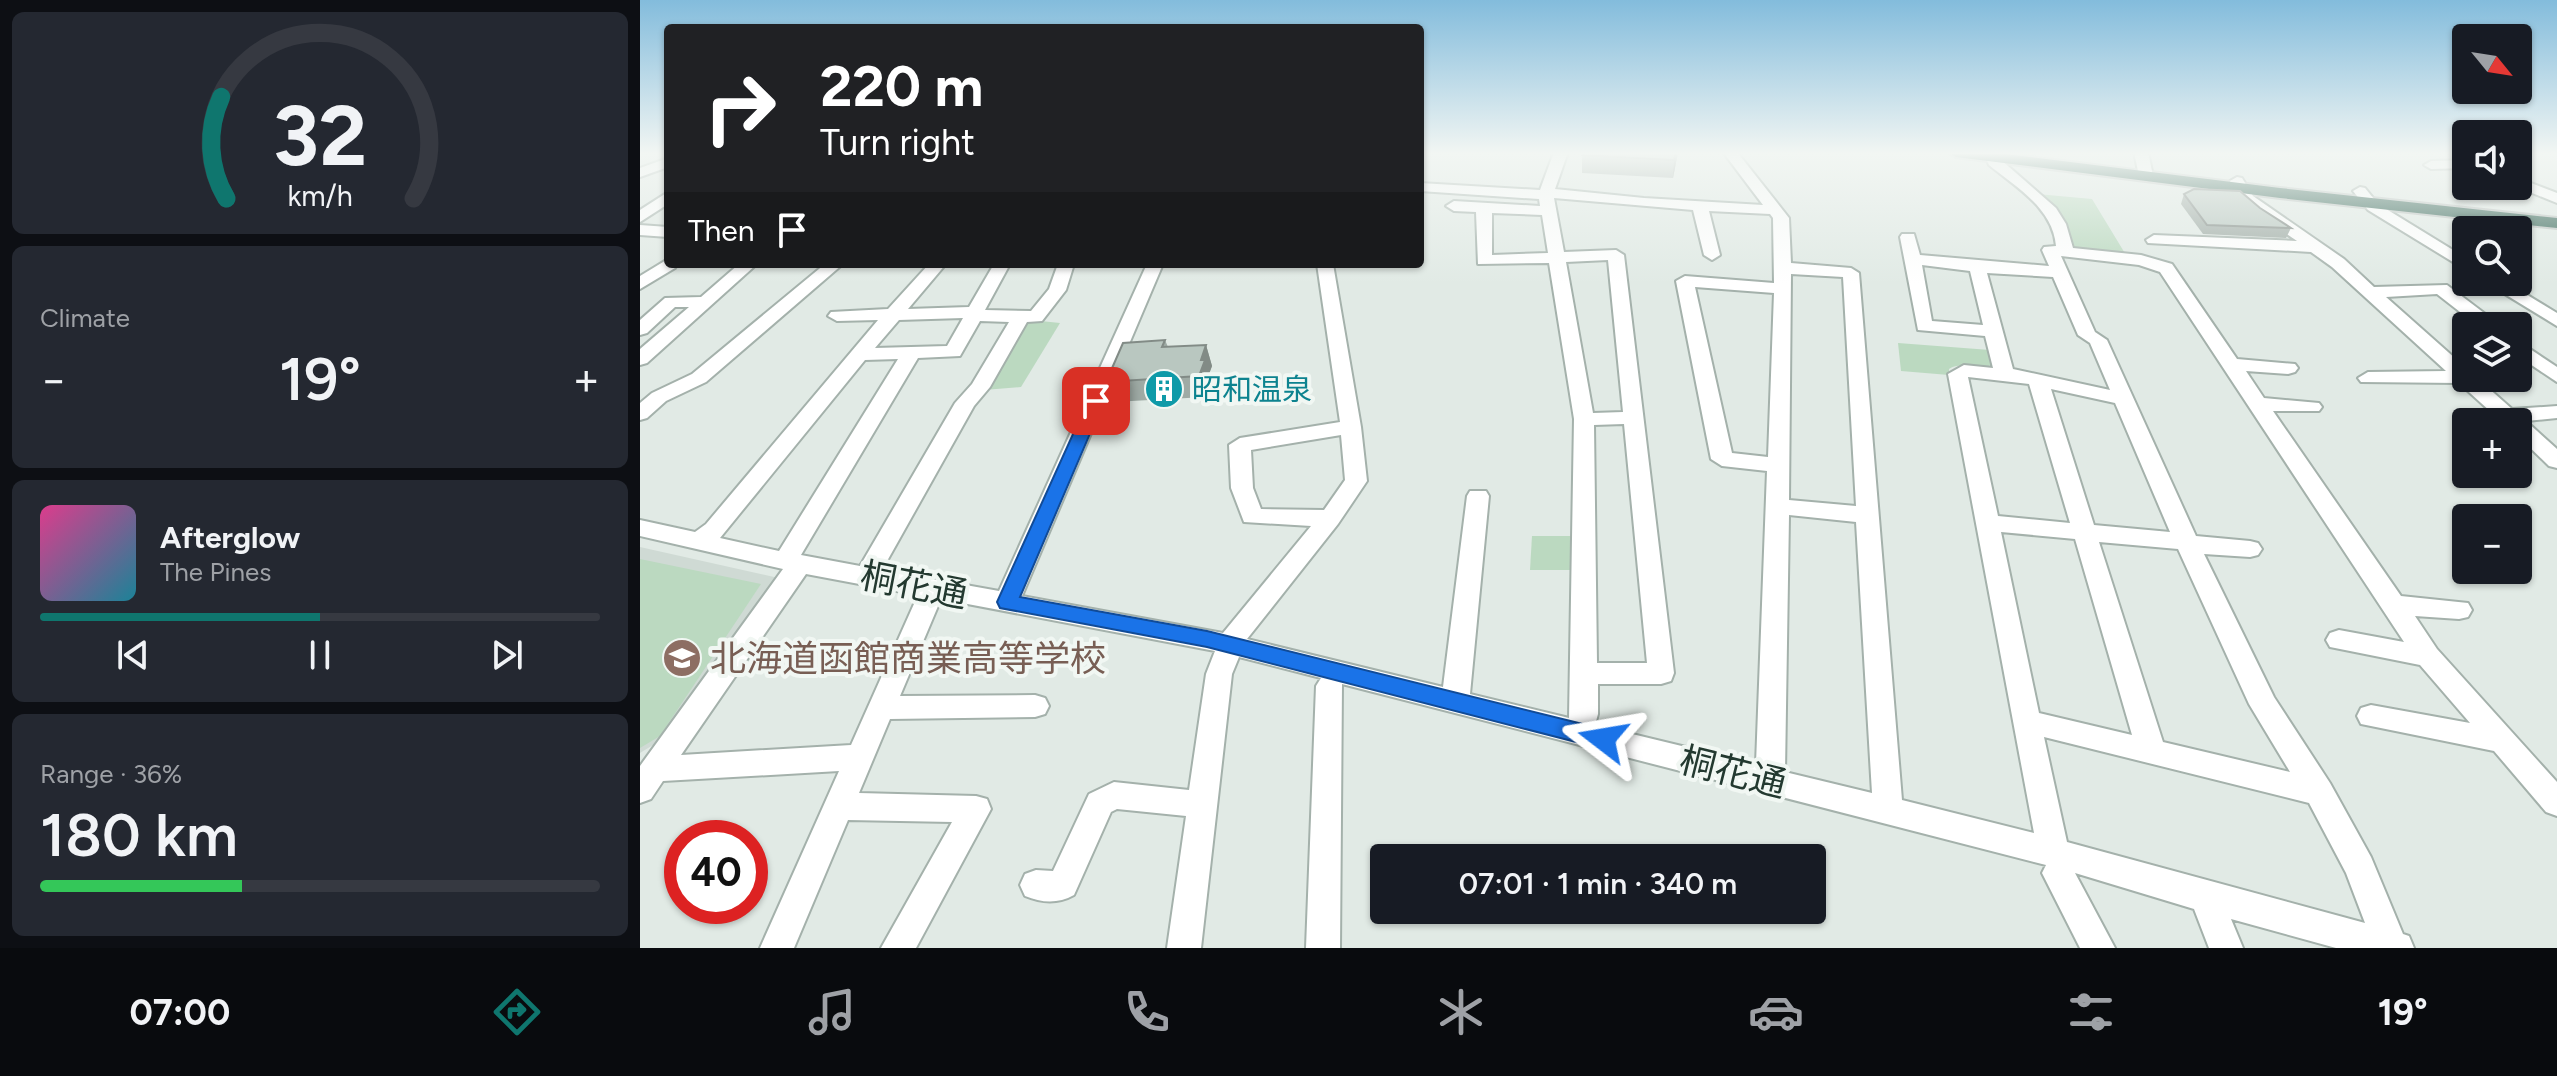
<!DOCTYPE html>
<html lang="en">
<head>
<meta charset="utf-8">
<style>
	body { margin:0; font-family:Figtree,"Noto Sans JP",sans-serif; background:#242831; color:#f1f3f6; height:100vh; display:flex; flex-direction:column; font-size:30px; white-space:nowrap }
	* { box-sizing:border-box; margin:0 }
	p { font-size:26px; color:#9ea1a6 }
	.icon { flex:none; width:44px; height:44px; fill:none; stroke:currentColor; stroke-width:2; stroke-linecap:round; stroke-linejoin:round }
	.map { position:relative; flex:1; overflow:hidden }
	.details { display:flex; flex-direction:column; gap:12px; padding:12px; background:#0d0f14; width:640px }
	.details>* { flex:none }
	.guide { position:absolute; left:24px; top:24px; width:760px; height:244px; border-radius:8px; box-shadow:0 2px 6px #0004; background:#202124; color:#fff; overflow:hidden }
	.needle { width:52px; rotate:120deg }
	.controls { position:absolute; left:1812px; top:24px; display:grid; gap:16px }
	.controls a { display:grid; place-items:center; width:80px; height:80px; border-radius:8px; background:#171b24; box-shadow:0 2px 6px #0004; font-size:40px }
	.speed { position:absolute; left:24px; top:820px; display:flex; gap:16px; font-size:40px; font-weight:700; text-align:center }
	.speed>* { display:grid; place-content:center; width:104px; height:104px; border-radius:50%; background:#171b24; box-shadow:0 2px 6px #0004; line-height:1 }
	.speed .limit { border:12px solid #d22; background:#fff; color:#111 }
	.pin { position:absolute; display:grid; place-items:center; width:68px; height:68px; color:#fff; margin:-34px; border-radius:16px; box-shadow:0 4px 12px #0006 }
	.me { position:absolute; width:88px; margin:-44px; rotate:284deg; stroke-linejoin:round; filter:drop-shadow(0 0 6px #0008) }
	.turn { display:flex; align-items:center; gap:28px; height:168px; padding:0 24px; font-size:36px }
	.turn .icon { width:104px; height:104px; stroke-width:2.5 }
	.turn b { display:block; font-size:56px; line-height:68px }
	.then { display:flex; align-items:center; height:76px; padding:0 24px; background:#0003; gap:16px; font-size:30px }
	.big { font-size:60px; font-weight:600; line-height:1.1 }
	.details .card { flex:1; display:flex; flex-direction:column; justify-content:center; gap:12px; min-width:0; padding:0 28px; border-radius:12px; background:#242831 }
	.details .dial { align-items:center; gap:0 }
	.dial svg { height:208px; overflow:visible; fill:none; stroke:#363941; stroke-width:7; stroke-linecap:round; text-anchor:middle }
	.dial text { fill:#f1f3f6; stroke:none }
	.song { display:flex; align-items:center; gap:24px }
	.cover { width:96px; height:96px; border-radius:12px; background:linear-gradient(135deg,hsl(330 70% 55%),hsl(190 70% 35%)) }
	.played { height:8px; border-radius:4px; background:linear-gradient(90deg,#0f766e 50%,#363941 50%) }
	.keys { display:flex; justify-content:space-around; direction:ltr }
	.heat { display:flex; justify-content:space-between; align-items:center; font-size:44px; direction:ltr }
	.charge { height:12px; border-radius:6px; background:linear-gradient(90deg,#34c759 36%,#363941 0) }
	.trip { position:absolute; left:730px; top:844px; width:456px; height:80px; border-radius:8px; background:#171b24; box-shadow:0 2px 6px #0004; font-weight:600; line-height:80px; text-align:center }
	.menu { display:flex; height:128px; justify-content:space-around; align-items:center; background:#090b0e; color:#9ea1a6 }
	.menu .icon { width:56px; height:56px }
	.menu .selected { color:#0f766e }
	.menu b { font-size:36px; color:#f1f3f6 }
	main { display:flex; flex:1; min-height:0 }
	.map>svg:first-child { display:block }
	.built { fill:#cfdad4 }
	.green { fill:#bbd9c0 }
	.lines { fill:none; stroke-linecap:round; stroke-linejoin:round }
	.minor-casing { stroke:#a4b1ab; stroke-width:4 }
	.highway-casing { stroke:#bdc4c1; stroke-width:4 }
	.minor { fill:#fff; fill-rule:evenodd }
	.highway { fill:#316253; fill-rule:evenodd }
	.wall { fill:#9faba5 }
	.shaded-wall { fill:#828b86 }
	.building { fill:#b9c7c0; stroke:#828b86; stroke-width:2 }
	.route { fill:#1a73e8; stroke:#114b97; stroke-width:2 }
	.labels { text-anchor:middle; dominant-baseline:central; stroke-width:8; stroke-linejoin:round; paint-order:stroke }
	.culture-label { font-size:30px; fill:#0d838f; stroke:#f1f7f3; text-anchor:start }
	.near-street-label { font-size:36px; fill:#233930; stroke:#f1f7f3 }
	.near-education-label { font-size:36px; fill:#785e54; stroke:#f1f7f3; text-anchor:start }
</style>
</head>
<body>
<main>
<section class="details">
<div class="card dial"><svg viewBox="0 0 100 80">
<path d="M14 69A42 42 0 1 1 86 69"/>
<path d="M14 69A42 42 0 0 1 12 30" stroke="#0f766e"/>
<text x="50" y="56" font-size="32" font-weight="700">32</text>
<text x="50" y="72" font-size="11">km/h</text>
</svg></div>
<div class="card"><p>Climate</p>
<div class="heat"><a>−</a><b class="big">19°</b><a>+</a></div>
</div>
<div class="card">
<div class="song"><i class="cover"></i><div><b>Afterglow</b><p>The Pines</p></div></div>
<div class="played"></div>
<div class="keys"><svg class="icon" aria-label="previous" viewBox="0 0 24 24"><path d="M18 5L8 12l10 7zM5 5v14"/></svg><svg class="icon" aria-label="pause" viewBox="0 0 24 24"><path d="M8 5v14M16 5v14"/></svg><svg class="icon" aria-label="next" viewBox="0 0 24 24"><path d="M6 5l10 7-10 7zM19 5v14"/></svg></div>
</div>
<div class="card"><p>Range · 36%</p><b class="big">180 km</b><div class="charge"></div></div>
</section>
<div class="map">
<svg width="1917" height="948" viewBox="0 0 1917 948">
	<rect width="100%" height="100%" fill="#e1eae5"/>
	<polygon class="built" points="0,547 143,579 26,737 0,753"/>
	<g class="green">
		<polygon points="1397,194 1452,199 1486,255 1432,249 1420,214"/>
		<polygon points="391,320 420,323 381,387 344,390 384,323"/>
		<path d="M1258,343L1350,350L1354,364C1339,372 1322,360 1309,369V375L1261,371Z"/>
		<polygon points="892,536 935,536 935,570 890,570"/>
		<polygon points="0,559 121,584 20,736 0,748"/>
	</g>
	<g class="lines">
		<defs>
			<g id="minor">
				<path d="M914,152H928L915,189L1004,198L1123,205L1083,152H1097L1149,218L1151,263L1211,268L1219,273L1262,800L1394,833L1308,374L1324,365L1353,368L1345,336L1278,330L1260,237L1262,234H1274L1280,255L1409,266L1402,250L1404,247L1416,246C1413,208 1376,187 1349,165L1345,156L1352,152L1416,208L1426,224L1433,248L1501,255L1532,264L1597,359L1655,364L1658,368L1655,372L1648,374L1606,371L1624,398L1679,403L1682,407L1679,411H1633L1761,596L1828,603L1832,610L1828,617L1819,619L1775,616L1797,649L1917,782V816L1906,812L1854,751L1721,724L1717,716L1721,708L1731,705L1830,723L1780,665L1690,647L1686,640L1690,633L1699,630L1764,642L1520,272L1499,265L1421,256L1455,332L1467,340L1556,536L1610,541L1618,543L1622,549L1618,555L1610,557L1564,554L1634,697L1690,783L1731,857L1763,934L1769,936L1774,948H1696L1591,919L1603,948H1569L1554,909L1435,873L1475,948H1440L1402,873L1406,865L702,684L700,948H666L676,686L681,678L599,657L592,674L561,948H527L546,816L477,809L471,812L434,895C418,904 402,903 385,896L380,885L385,874L396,870L413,871L449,794L474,782L549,790L566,674L575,651L301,599L260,696L395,695L405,698L409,706L405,714L395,717L250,719L219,793L336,796L347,799L351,809L276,948H241L312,822L208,820L154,948H120L199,771L23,781L11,799L0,803V766L143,569L0,536V520L55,532L66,524L238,320L197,321L188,316L191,312L248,309L289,264H306L268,309L329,307L354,264H370L345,310L391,311L409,289L418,264H434L426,290L402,321L387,322L350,387L334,406L242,570L359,591L507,264H523L382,596L583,633L671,526L604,522L591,488L589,445L600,438L700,422L677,264H693L721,427L727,481L698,524L607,639L803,687L827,496L830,491H846L849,496L830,694L929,718L934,419L909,263L838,264L836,212L814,211L806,206L814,201L900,206L899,199L780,191V183L900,190ZM914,198L1053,210L1064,255L1072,260L1080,255L1069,211L1130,214L1133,218L1134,283L1045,276L1036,281L1071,459L1082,466L1127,471L1116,764L955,725L958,714V684H1021L1031,681L1034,673L984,255L976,250L924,252ZM852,213L902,215L908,253L852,255ZM968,260L983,412L953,413L926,262ZM1282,265L1330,271L1343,325L1292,321ZM1347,273L1413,277L1438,335L1450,343L1470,390L1373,369ZM1151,274L1203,277L1216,506L1149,500ZM1055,287L1134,293L1128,457L1092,453ZM323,318L307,346L235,348L259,320ZM340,321L369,322L332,384L315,403L220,566L161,555L278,358L320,356ZM258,359L139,551L80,538L225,360ZM1328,377L1389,384L1430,523L1358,516ZM1411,389L1475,403L1530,532L1454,525ZM984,424L1007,663H957L954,425ZM701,435L705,480L684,510L621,509L613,488L611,450ZM1149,515L1216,522L1232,793L1145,772ZM1361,532L1435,539L1492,735L1399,713ZM1459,542L1538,549L1609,704L1650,772L1523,742ZM166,574L278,595L211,745L41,755ZM1404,737L1669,803L1706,873L1725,923L1427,842Z"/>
				<polygon points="1494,152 1508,152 1513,176 1511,179 1506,180 1499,176"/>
				<polygon points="28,158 28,167 0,177 0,168"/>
				<polygon points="1826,160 1826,168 1791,169 1784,165 1791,161"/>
				<path d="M1597,177L1602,178L1613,196L1704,259L1734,287L1807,285L1856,322L1859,326H1838L1797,294L1746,297L1826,368V378H1837L1872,409L1917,406V418L1886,421L1917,449V468L1909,466L1878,436V422H1862L1819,383L1721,382L1718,378L1728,372L1806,371L1692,267L1671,252L1508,243L1506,240L1514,235L1657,241C1637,227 1595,207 1590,181Z"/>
				<polygon points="1878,178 1917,193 1917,203 1875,186 1878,186"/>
				<polygon points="1720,187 1725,188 1738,204 1826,258 1826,270 1728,210 1713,191"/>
				<polygon points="28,192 28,204 0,222 0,210"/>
				<polygon points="0,225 28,227 28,237 0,235"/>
				<polygon points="28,259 28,264 37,264 35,268 0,289 0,276"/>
				<polygon points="99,264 117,264 7,363 0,365 0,349 49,307 35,307 7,333 0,335 0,320 25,298 61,297"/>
				<polygon points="185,264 203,264 66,382 26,401 7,418 0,420 0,403 12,393 52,374"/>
				<polygon points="1845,282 1866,282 1917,313 1917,326"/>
				<polygon points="1878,341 1917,367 1917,382 1878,356"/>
			</g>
			<polygon id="highway" points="1308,152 1350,152 1640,188 1917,218 1917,228 1640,198 1316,157"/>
		</defs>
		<use href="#minor" class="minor-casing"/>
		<use href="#highway" class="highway-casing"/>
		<use href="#minor" class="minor"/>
		<use href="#highway" class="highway"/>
	</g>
	<g class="wall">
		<polygon points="1038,152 1033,178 942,173 942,155"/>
		<polygon points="1544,194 1620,208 1651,228 1646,238 1563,234 1541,204"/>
		<polygon points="525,340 528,347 566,345 572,366 569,374 571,380 566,397 473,402 466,382"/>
	</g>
	<g class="shaded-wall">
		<polygon points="1036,152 1038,152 1033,178 1034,160"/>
		<polygon points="566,345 572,366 569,374 571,380 566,397 559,376 561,360"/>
	</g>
	<g class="building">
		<polygon points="943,152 1036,152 1034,160 942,155"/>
		<polygon points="1554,189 1600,191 1620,208 1651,228 1567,225 1544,194"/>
		<polygon points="525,340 522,347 566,345 561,360 565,360 559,376 466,382 483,343"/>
	</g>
	<linearGradient id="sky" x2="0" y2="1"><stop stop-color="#83bcdc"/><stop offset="0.54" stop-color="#f2f6f3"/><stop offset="1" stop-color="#f2f6f3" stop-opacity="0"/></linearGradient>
	<rect width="1917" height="284" fill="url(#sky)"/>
	<polygon class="route" points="456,396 464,401 380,597 567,631 963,729 972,732 975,739 972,746 963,749 567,647 360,608 357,602 448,401"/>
	<defs>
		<symbol id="building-disc" viewBox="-11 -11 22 22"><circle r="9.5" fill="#0f9aa8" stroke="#f1f7f3"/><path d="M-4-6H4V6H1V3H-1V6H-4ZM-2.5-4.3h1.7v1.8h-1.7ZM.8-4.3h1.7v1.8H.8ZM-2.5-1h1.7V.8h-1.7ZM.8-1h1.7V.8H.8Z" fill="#fff"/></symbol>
		<symbol id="school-disc" viewBox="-11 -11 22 22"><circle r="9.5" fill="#8d6e63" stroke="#f1f7f3"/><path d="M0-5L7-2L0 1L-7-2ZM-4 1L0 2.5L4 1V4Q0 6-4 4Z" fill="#fff"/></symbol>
	</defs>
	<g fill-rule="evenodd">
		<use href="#building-disc" x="502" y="367" width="44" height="44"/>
		<use href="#school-disc" x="20" y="636" width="44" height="44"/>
	</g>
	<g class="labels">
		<g class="culture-label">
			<text x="552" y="389">昭和温泉</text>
		</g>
		<g class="near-street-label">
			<text transform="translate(274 585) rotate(11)">桐花通</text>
			<text transform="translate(1093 772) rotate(14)">桐花通</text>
		</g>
		<g class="near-education-label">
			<text x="70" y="658">北海道函館商業高等学校</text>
		</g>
	</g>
</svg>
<div class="controls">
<a><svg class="needle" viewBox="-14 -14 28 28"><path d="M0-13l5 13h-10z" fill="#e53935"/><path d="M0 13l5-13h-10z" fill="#9ea1a6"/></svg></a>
<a><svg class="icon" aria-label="sound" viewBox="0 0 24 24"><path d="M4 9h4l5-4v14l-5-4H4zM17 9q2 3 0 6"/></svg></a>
<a><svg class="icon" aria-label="search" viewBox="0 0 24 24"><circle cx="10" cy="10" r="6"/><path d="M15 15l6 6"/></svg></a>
<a><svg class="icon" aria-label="layers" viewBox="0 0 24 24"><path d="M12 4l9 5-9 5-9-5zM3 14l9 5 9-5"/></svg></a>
<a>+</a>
<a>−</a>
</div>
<div class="speed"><div class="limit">40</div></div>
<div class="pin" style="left:456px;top:401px;background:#d93025"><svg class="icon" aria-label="arrive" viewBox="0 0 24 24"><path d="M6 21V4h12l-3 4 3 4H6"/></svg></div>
<svg class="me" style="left:963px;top:739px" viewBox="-20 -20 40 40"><path d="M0-17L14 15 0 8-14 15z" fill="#1a73e8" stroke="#fff" stroke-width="4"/></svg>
<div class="trip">07:01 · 1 min · 340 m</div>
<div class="guide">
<div class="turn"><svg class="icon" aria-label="right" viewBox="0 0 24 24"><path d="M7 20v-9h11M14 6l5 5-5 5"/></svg><div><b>220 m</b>Turn right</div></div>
<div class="then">Then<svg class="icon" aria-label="arrive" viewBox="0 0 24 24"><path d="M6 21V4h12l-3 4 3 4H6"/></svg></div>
</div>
</div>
</main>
<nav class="menu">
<b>07:00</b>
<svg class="icon selected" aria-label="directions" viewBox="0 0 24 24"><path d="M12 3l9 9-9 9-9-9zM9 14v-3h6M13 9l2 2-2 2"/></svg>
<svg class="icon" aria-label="music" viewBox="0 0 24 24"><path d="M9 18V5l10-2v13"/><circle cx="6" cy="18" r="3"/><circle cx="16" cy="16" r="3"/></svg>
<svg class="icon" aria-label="phone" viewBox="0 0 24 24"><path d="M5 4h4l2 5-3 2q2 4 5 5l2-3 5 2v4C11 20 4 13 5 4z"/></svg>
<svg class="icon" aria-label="climate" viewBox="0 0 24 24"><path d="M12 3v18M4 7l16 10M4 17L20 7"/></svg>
<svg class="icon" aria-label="car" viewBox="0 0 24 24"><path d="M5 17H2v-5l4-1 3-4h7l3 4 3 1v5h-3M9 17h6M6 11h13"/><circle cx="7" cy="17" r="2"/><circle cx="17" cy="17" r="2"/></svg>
<svg class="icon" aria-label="filters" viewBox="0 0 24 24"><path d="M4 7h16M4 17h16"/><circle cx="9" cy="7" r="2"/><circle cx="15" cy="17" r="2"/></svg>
<b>19°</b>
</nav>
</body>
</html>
